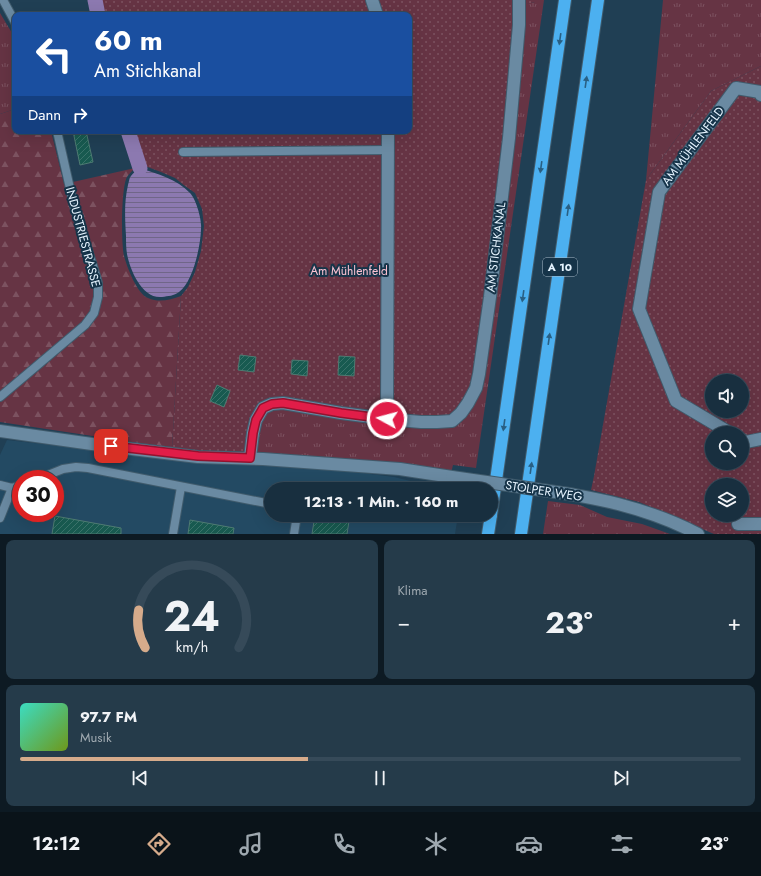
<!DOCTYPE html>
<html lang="de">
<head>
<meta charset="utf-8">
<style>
	body { margin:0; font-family:Jost,sans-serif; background:#253b4a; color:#f1f3f6; height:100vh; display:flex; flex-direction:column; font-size:15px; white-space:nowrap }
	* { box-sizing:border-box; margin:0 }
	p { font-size:13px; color:#9fa9b0 }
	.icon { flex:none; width:22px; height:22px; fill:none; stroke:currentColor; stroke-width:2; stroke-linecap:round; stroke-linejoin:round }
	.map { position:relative; height:534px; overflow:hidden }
	.drawer { display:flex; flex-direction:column; gap:6px; padding:6px; background:#0d1a23; flex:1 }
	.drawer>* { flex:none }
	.guide { position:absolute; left:12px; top:12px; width:400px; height:122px; border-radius:8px; box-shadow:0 4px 16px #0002,0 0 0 1px #364a59; background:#1a4fa0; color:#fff; overflow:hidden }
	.buttons { position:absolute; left:705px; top:374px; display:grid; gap:8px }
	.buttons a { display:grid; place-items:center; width:44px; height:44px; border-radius:50%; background:#182f3f; box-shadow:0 4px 16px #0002,0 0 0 1px #364a59; font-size:20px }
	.speed { position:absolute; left:12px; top:470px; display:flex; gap:8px; font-size:20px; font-weight:700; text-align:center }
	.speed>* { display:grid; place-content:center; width:52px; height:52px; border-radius:50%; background:#182f3f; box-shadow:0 4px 16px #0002,0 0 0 1px #364a59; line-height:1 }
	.speed .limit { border:6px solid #d22; background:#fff; color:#111 }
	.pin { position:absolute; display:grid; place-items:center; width:34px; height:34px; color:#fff; margin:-17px; border-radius:8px; box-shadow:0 2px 6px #0006 }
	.me { position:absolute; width:44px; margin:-22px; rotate:277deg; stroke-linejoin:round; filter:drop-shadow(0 0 3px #0008) }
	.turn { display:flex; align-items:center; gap:14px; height:84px; padding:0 16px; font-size:18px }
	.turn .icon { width:52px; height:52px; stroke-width:2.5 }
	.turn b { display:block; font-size:28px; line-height:34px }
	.then { display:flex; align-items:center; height:38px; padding:0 16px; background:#0003; gap:8px; font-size:15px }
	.big { font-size:30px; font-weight:700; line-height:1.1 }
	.drawer .widget { flex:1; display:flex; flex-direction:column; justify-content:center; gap:6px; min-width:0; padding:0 14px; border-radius:8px; background:#253b4a }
	.drawer .dial { align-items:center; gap:0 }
	.dial svg { height:104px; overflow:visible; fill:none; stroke:#364a59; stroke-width:7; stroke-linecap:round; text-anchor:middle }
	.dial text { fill:#f1f3f6; stroke:none }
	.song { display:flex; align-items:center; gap:12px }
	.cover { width:48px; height:48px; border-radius:6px; background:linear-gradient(135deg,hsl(170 70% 55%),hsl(80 70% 35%)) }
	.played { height:4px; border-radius:2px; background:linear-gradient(90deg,#d6ab8b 40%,#364a59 40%) }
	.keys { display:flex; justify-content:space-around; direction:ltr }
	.heat { display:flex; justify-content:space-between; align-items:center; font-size:22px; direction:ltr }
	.drawer .tiles { flex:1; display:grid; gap:6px; grid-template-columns:1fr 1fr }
	.widget:last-child { grid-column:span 2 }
	.trip { position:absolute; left:264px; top:482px; width:234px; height:40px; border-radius:20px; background:#182f3f; box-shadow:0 4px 16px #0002,0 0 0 1px #364a59; font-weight:700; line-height:40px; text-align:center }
	.tabs { display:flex; height:64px; justify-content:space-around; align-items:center; background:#0a1319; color:#9fa9b0 }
	.tabs .icon { width:28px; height:28px }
	.tabs .on { color:#d6ab8b }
	.tabs b { font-size:18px; color:#f1f3f6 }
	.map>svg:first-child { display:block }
	.built { fill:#234a63; fill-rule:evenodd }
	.grass { fill:url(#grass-tufts) }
	.forest { fill:url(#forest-firs) }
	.garden { fill:url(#garden-dots); fill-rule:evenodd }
	.water { fill:url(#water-rules) }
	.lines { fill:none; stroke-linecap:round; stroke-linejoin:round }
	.canal { stroke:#8c79b0; stroke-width:15 }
	.building { fill:url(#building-hatch); stroke:#4e7b72 }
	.lane-casing { stroke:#405b6c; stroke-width:10 }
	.street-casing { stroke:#405b6c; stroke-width:14 }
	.highway-casing { stroke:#405b6c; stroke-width:14 }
	.lane { stroke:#6a8aa2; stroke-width:8 }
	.street { stroke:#6a8aa2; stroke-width:12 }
	.highway { stroke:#4cb0f0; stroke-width:12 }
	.street-bridge-casing { stroke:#405b6c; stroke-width:14; stroke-linecap:butt }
	.street-bridge { stroke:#6a8aa2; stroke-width:12 }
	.oneway { fill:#295f83 }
	.route-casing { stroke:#92132f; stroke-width:10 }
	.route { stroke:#e11d48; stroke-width:7 }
	.labels { text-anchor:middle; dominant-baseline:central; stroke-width:4; stroke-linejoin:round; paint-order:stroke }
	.shield { fill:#163449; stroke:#a8bac8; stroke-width:1 }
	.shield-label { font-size:11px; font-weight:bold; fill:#e6f4ff }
	.street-label { font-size:12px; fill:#e6f4ff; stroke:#163449 }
	.park-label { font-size:12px; fill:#fbc2d2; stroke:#163449 }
</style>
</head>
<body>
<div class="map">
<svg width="761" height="534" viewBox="0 0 761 534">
	<defs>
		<pattern id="grass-tufts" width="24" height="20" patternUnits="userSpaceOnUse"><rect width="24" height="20" fill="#663444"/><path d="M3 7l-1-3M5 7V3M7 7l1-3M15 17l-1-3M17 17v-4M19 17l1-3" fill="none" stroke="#7c5260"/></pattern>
		<pattern id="forest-firs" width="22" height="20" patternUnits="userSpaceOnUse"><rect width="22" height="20" fill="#663444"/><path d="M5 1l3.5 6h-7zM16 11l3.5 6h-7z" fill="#7c5260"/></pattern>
		<pattern id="garden-dots" width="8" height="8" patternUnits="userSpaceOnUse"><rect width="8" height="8" fill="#663444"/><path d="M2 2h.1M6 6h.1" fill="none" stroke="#7c5260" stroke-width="1.8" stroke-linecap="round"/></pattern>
		<pattern id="water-rules" width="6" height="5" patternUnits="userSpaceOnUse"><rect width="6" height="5" fill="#8c79b0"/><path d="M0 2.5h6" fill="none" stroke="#706688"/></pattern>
		<pattern id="building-hatch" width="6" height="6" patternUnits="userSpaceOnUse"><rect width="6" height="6" fill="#185a50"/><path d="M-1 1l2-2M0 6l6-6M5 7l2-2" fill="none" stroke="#3a726a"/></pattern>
	</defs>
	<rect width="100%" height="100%" fill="#203f54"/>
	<path class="built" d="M7,440L196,461L252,464L354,472L394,477L439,488L440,489H271V515H458L455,534H0V455ZM21,479H55V513H21Z"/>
	<g class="grass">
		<polygon points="535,0 544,0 476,468 453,465 451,473 247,454 249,434 514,6 535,2"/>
		<polygon points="663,0 761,0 761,66 711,91 646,180"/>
		<polygon points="0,13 15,38 15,109 0,114"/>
		<polygon points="548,501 580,505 607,517 642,524 670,534 543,534"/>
	</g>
	<path class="forest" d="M15,109V131H51L64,184L135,168C132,171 129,174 127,177C121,187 121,244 124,256C127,267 137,294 148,298C159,303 170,300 181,296L172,448L0,422V114Z"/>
	<g class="garden">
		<polygon points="100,0 535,0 535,2 514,7 515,25 505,140 474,385 451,418 261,405 247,454 197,452 172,448 181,296 188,287 195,272 201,251 204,226 202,209 195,193 185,186 175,178 161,172 145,166 133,131 409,131 409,15 103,15"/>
		<path d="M761,66V534H714L639,502L591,490L594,476L646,180L711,91ZM712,381H742V411H712ZM712,433H742V463H712ZM712,485H742V515H712Z"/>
	</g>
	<path class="water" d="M140,168C157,174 177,179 190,193C196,199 202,220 201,228C201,245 193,282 179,292C174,296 168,296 162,297C142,299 130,270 127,254C126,248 126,242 126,236C125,218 124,202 128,185C129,182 129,178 131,176C133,173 137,170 140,168Z"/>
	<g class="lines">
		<g class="canal">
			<polyline points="95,0 98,15"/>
			<polyline points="128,131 140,168"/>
		</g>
	</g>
	<g class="building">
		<polygon points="73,131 86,131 93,162 80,165"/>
		<polygon points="240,355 256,357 254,372 238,370"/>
		<polygon points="339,356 355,357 354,376 338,375"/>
		<polygon points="292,360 308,361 307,376 291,374"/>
		<polygon points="217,385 230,391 224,407 210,401"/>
		<polygon points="315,515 350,515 347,534 312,534"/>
		<polygon points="55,516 121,528 121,534 52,534"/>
		<polygon points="190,520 234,528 233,534 188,534"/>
	</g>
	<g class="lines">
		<defs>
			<g id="lane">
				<polyline points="3,0 15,22"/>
				<polyline points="183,152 388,150"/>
				<polyline points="0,397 85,325 94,313 98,297 98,283 93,266 74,206 57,131"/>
				<polyline points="38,479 63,469 76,467 88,468 271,504"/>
				<polyline points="0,485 12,488 21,485"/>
				<polyline points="0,518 12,488"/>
				<polyline points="173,534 181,487"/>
				<polyline points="294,534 297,515"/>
			</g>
			<g id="street">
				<polyline points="372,0 377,15"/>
				<polyline points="387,419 388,131"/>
				<polyline points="0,431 99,445 198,457 263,459 400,469 452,477"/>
				<polyline points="730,433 676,401 639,309 659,192 736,88 760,92 761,95"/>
				<polyline points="742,440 746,442 761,439"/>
				<polyline points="250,458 253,433 256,420 263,408 272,404 283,403 341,413 387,419 421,422 437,422 452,421 461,413 468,403 476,388 479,374 490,297 509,138 519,25 519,0"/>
				<path d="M569,494C585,497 602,500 618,504C645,511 673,521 698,534"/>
				<polyline points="738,524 761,524"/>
			</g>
			<g id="highway">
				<polyline points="491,515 565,0"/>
				<polyline points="488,534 491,515"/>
				<polyline points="521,534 598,0"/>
			</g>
		</defs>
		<use href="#lane" class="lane-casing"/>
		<use href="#street" class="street-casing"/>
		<use href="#highway" class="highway-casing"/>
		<use href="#lane" class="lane"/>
		<use href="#street" class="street"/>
		<use href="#highway" class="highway"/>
		<defs>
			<polyline id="street-bridge" points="452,477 569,494"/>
		</defs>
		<use href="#street-bridge" class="street-bridge-casing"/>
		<use href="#street-bridge" class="street-bridge"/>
	</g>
	<defs><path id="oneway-solid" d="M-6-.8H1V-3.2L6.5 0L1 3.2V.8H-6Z"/></defs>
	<g class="oneway">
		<use href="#oneway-solid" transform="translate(560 39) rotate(98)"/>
		<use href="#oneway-solid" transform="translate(586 82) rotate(-82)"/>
		<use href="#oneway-solid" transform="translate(541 167) rotate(98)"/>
		<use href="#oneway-solid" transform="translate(568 210) rotate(-82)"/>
		<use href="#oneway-solid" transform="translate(523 296) rotate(98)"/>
		<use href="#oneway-solid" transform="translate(549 339) rotate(-82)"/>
		<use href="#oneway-solid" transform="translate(504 425) rotate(98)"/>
		<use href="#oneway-solid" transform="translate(531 468) rotate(-82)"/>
	</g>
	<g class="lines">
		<defs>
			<polyline id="route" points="111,446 198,456 250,458 253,433 256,420 263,408 272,404 283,403 341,413 387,419"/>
		</defs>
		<use href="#route" class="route-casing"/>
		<use href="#route" class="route"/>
	</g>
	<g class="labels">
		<rect class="shield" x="543" y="258" width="34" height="18" rx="3"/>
		<g class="shield-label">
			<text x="560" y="267">A 10</text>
		</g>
		<g class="street-label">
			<text transform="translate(693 146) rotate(-53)">AM MÜHLENFELD</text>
			<text transform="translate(83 237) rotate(75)">INDUSTRIESTRASSE</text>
			<text transform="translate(496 247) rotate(-83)">AM STICHKANAL</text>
			<text transform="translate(544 491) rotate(9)">STOLPER WEG</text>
		</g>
		<g class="park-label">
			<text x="349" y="271">Am Mühlenfeld</text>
		</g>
	</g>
</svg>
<div class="buttons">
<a><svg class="icon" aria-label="sound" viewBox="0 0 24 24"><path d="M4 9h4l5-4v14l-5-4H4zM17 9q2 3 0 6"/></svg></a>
<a><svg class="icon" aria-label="search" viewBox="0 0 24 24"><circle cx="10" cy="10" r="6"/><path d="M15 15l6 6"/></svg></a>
<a><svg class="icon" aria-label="layers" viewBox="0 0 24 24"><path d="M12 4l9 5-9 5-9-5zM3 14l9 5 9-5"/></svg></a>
</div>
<div class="speed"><div class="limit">30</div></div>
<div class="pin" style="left:111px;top:446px;background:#d93025"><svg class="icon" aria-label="arrive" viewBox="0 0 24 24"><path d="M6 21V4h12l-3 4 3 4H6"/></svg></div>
<svg class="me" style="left:387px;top:419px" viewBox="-20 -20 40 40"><circle r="17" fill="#e11d48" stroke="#fff" stroke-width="3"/><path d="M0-11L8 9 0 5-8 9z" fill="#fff"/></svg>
<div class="trip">12:13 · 1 Min. · 160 m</div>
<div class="guide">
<div class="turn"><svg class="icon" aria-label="left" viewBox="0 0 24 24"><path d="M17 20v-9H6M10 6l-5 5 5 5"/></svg><div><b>60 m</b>Am Stichkanal</div></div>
<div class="then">Dann<svg class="icon" aria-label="right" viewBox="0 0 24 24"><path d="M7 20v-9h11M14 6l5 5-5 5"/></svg></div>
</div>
</div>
<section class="drawer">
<div class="tiles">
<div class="widget dial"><svg viewBox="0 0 100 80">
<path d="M14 69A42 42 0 1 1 86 69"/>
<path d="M14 69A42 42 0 0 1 9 40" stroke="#d6ab8b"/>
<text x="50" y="56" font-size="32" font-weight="700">24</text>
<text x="50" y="72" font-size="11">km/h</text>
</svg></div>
<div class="widget"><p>Klima</p>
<div class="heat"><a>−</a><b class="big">23°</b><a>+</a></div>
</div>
<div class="widget">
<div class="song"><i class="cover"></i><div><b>97.7 FM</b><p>Musik</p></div></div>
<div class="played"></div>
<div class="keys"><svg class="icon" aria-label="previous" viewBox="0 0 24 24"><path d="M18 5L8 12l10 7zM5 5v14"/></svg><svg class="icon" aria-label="pause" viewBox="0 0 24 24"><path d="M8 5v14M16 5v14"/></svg><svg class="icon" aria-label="next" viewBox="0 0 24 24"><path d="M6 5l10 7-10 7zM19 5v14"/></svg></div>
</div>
</div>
</section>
<nav class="tabs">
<b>12:12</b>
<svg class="icon on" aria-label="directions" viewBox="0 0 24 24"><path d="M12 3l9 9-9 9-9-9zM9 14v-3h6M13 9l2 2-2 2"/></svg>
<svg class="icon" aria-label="music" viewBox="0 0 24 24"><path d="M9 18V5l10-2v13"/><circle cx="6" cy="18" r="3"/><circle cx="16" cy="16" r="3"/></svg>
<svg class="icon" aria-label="phone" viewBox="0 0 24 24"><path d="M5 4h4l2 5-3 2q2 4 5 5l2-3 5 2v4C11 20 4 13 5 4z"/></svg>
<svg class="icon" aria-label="climate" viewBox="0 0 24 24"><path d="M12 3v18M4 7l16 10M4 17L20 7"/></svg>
<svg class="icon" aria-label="car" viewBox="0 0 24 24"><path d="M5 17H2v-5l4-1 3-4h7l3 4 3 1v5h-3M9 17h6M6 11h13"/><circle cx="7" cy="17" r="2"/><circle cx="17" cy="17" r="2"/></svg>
<svg class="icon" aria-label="filters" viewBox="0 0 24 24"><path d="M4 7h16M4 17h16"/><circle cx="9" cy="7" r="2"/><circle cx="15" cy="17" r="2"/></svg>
<b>23°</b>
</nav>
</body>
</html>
